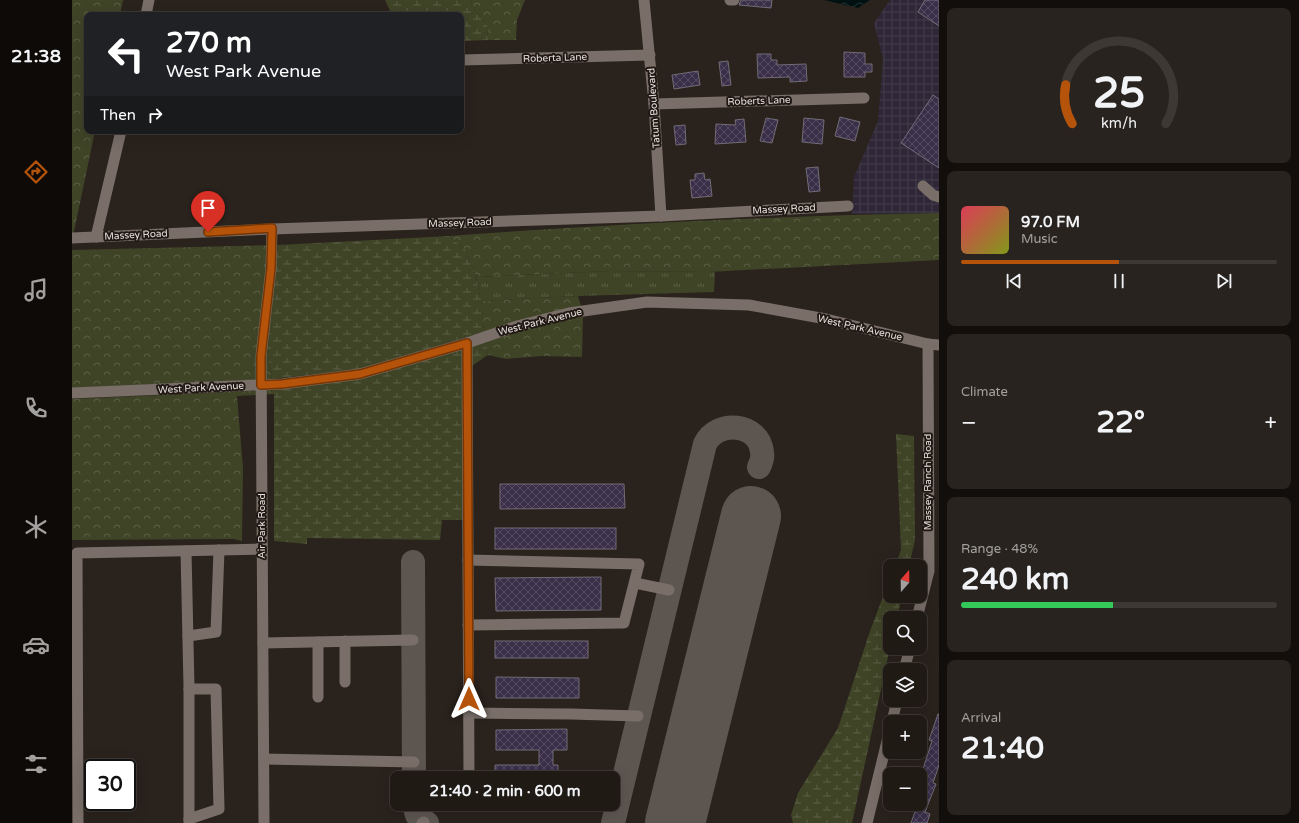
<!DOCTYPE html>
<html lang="en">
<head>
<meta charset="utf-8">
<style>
	body { margin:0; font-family:"Varela Round",sans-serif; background:#28231e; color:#f1f3f6; height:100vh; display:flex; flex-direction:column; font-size:15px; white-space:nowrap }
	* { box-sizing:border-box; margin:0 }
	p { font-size:13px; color:#a2a1a0 }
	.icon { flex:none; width:22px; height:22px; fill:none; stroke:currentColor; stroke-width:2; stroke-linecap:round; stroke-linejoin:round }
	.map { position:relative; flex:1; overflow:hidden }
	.panel { display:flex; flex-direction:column; gap:8px; padding:8px; background:#120e0c; width:360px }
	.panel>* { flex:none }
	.guide { position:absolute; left:12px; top:12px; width:380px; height:122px; border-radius:8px; box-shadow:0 4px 16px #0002,0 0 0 1px #3d3834; background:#202124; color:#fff; overflow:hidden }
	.needle { width:26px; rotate:20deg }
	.fabs { position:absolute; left:811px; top:559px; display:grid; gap:8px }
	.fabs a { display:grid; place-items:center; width:44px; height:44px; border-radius:8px; background:#201a15; box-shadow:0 4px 16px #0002,0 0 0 1px #3d3834; font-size:20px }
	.speed { position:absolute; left:12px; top:759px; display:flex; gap:8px; font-size:20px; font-weight:700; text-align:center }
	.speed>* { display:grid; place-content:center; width:52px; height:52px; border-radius:50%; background:#201a15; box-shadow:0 4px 16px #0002,0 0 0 1px #3d3834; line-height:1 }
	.speed .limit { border:2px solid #111; border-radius:6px; background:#fff; color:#111 }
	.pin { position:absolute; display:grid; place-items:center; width:34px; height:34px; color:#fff; margin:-41px -17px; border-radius:50% 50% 50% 0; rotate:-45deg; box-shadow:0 0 4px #0007 }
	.pin .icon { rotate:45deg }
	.me { position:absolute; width:44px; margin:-22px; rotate:0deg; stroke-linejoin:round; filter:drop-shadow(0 0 3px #0008) }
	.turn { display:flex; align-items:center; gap:14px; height:84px; padding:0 16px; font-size:18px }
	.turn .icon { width:52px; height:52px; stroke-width:2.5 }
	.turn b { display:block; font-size:28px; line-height:34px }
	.then { display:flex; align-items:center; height:38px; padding:0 16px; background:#0003; gap:8px; font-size:15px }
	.big { font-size:30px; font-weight:800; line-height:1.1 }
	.panel .card { flex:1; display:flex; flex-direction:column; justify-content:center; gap:6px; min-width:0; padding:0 14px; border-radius:8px; background:#28231e }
	.panel .dial { align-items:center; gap:0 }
	.dial svg { height:104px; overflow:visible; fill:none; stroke:#3d3834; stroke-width:7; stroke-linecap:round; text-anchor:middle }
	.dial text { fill:#f1f3f6; stroke:none }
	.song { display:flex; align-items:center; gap:12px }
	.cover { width:48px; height:48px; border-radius:6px; background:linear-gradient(135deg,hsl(350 70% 55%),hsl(70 70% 35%)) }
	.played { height:4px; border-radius:2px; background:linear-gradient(90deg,#b45309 50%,#3d3834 50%) }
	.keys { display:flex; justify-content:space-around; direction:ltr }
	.heat { display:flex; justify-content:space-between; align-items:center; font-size:22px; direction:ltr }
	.charge { height:6px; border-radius:3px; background:linear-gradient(90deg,#34c759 48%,#3d3834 0) }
	.trip { position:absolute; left:318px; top:771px; width:230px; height:40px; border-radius:8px; background:#201a15; box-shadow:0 4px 16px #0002,0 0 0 1px #3d3834; font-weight:800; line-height:40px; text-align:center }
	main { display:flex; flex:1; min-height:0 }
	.dock { display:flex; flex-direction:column; width:72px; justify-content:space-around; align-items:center; background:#0d0a08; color:#a2a1a0 }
	.dock .icon { width:28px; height:28px }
	.dock .current { color:#b45309 }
	.dock b { font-size:18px; color:#f1f3f6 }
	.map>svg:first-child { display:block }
	.industrial { fill:url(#industrial-grid) }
	.grass { fill:url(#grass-tufts) }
	.forest { fill:url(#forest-crowns) }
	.wetland { fill:url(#wetland-marsh) }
	.water { fill:url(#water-waves) }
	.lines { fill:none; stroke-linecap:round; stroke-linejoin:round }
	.taxiway { stroke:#5d5650; stroke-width:24 }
	.runway { stroke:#5d5650; stroke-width:60 }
	.building { fill:url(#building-cross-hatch); stroke:#706c76 }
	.minor { stroke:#796e68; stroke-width:11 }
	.route-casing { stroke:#753606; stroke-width:10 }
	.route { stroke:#b45309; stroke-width:7 }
	.labels { text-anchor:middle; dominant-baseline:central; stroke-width:4; stroke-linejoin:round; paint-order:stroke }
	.street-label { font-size:10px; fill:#e7e1de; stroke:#211813 }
</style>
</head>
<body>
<main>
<nav class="dock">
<b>21:38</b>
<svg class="icon current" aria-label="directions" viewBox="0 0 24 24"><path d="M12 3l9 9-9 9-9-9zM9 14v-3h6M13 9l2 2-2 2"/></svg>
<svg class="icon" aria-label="music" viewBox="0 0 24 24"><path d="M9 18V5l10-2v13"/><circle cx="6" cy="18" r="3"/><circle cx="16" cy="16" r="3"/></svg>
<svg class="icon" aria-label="phone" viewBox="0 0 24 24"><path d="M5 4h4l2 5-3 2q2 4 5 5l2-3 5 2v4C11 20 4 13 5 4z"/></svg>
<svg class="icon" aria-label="climate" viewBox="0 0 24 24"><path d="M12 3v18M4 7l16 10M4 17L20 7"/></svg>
<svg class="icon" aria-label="car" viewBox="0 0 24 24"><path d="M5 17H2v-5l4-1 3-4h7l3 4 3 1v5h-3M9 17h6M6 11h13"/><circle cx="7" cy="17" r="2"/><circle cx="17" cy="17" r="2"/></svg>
<svg class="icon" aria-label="filters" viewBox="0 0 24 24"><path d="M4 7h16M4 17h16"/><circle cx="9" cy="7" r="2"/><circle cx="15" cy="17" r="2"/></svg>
</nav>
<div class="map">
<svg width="867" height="823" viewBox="0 0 867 823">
	<defs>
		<pattern id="industrial-grid" width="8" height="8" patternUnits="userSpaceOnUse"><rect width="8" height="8" fill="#2f2737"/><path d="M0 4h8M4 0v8" fill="none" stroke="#433c4a"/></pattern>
		<pattern id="grass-tufts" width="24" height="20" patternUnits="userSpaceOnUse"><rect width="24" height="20" fill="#3f4427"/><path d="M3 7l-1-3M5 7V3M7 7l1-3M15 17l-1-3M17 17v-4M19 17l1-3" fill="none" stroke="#5b5f46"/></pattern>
		<pattern id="forest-crowns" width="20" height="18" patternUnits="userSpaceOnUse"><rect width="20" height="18" fill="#3f4427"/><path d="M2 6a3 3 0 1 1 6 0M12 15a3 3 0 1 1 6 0" fill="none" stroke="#5b5f46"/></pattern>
		<pattern id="wetland-marsh" width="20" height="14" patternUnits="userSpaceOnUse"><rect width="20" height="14" fill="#3f4427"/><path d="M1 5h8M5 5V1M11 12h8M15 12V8" fill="none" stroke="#5b5f46"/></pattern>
		<pattern id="water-waves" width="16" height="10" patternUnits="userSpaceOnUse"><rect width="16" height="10" fill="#001112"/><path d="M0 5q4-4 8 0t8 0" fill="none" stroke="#253334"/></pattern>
		<pattern id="building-cross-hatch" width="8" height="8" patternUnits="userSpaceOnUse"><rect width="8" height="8" fill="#392f49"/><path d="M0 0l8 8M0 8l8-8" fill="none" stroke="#564d63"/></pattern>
	</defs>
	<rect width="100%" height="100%" fill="#2a221c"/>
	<polygon class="industrial" points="818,0 867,0 867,213 780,214 782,177 806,121 811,59 802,23"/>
	<polygon class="grass" points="539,271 643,272 642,292 506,296 409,301 404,277"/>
	<g class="forest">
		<polygon points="0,0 51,0 48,15 15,15 15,131 23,131 0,241"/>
		<polygon points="400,0 453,0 445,20 444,40 416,40 415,25 399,5"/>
		<path d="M867,213V260L636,272L539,271L404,277L394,250L377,236C540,224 703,216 867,213Z"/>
		<polygon points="206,245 194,344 200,379 0,388 0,250"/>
		<polygon points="506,296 509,306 412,332 409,301"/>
		<path d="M511,316L510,357L470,356L434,359L416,355L414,342C445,331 477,321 511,316Z"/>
		<polygon points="202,390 203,394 165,396 171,468 170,541 162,539 0,540 0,399"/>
	</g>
	<g class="wetland">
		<polygon points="313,0 400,0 399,5 415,25 416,40 389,41 389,15 320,15"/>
		<polygon points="377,236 394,250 403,274 410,304 412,332 288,369 200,379 194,344 206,245"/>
		<polygon points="414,342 416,355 391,372 394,520 370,520 368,540 235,538 235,544 202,541 202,390"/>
		<polygon points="824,434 842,436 843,540 837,566 823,566 829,550"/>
		<polygon points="818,578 818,596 830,596 825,618 818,618 818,648 780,823 721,823 719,815 726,793 766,728 798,631"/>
	</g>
	<polygon class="water" points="752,0 798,0 786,8"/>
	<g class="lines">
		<g class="taxiway">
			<polyline points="341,562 342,778"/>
			<polyline points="342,804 345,815 355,823"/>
			<path d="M541,823L633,444C645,419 687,423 690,452C691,457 689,463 687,467"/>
		</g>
		<polyline class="runway" points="603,823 679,516"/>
	</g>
	<g class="building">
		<polygon points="669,0 700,0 699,8 667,5"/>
		<polygon points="853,0 867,0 867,26 846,12"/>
		<polygon points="772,52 793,53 793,64 800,64 800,72 793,72 793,77 772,77"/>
		<polygon points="685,54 699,54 699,60 705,60 705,65 734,64 735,81 718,82 718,77 686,78"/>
		<polygon points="656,61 659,85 650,86 647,62"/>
		<polygon points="626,71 628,85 602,89 600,75"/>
		<polygon points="861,95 867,99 867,168 829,143"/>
		<polygon points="768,117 788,122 783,141 763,136"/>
		<polygon points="694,118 706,120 700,143 688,141"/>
		<polygon points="732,118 752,120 750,144 730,142"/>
		<polygon points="672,119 674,142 643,144 644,124 664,125 663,120"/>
		<polygon points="613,125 614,144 604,145 602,126"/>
		<polygon points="746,167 748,191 737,192 734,168"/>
		<polygon points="632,173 633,180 638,179 640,196 620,198 618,180 623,180 623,174"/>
		<polygon points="428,484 552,484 553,508 428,509"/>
		<rect x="423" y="528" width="121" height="21"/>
		<polygon points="529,577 529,610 424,611 423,578"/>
		<rect x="423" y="641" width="93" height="17"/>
		<polygon points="424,677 507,678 507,698 424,698"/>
		<polygon points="866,714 867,714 867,765 861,783 864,784 853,812 858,814 855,823 839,823 844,809 848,810 848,788 854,770 851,769 860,741 857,740"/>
		<polygon points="495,729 495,750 481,750 481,765 486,765 486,778 423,778 423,765 467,765 467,750 424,750 424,730"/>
	</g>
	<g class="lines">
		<g class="minor">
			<polyline points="572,0 582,104 589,216"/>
			<polyline points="658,0 662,0"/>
			<polyline points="74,15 77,0"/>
			<polyline points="389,60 578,55"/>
			<polyline points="582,104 792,98"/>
			<polyline points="851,186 861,195 867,197"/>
			<polyline points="24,237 49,131"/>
			<polyline points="0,238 200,229 589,216 776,206"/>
			<polyline points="395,343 397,778"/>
			<polyline points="0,393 210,384 288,374 395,343 445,326 497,313 575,302 677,305 754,319 856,344 867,345"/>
			<polyline points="114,551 117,687 117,823"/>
			<polyline points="396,560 567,564 552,623 396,625"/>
			<polyline points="563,583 597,590"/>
			<polyline points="845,618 857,571 856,344"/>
			<polyline points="116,636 144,632 147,550"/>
			<polyline points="191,643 341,640"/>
			<polyline points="832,670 838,648"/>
			<polyline points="273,682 273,641"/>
			<polyline points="246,697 246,642"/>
			<polyline points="397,713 499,714 566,716"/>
			<polyline points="820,722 825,700"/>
			<polyline points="192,759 342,762"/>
			<polyline points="117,819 147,809 144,689 117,689"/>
			<polyline points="6,823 5,553 190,549"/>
			<polyline points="192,823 189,356 199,268 200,229"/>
			<polyline points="350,823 352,822"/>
			<polyline points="795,823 818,729"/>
		</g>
	</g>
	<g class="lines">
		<defs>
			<polyline id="route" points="136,232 200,228 199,268 189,356 189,385 210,384 288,374 395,343 397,699"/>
		</defs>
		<use href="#route" class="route-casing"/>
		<use href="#route" class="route"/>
	</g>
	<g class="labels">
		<g class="street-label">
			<text transform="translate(483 58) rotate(-2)">Roberta Lane</text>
			<text transform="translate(687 101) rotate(-2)">Roberts Lane</text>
			<text transform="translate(582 108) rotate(-94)">Tatum Boulevard</text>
			<text transform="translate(712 209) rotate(-3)">Massey Road</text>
			<text transform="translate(388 223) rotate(-2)">Massey Road</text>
			<text transform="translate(64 235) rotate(-3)">Massey Road</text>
			<text transform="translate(468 322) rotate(-14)">West Park Avenue</text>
			<text transform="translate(788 328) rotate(13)">West Park Avenue</text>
			<text transform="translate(129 388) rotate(-3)">West Park Avenue</text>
			<text transform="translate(856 482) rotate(-90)">Massey Ranch Road</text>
			<text transform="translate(190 526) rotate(-90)">Air Park Road</text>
		</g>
	</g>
</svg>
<div class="fabs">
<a><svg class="needle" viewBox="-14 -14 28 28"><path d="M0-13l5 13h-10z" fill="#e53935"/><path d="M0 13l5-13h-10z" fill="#a2a1a0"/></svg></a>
<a><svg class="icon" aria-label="search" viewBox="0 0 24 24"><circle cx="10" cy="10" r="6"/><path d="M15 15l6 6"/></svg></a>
<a><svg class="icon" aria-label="layers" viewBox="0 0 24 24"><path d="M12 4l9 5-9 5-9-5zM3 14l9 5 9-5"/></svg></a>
<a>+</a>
<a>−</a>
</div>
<div class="speed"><div class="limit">30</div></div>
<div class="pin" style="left:136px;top:232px;background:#d93025"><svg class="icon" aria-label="arrive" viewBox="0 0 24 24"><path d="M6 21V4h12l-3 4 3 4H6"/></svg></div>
<svg class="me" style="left:397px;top:699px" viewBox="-20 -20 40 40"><path d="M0-17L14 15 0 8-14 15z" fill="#b45309" stroke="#fff" stroke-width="4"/></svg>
<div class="trip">21:40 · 2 min · 600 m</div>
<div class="guide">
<div class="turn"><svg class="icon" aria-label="left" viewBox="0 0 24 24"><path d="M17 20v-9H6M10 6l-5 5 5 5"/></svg><div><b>270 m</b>West Park Avenue</div></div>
<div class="then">Then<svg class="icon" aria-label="right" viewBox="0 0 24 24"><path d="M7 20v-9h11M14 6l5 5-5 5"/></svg></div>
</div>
</div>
<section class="panel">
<div class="card dial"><svg viewBox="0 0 100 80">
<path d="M14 69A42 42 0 1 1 86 69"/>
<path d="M14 69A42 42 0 0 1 9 39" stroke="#b45309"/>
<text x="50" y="56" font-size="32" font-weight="700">25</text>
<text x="50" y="72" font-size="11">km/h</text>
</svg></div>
<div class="card">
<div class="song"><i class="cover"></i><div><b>97.0 FM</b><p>Music</p></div></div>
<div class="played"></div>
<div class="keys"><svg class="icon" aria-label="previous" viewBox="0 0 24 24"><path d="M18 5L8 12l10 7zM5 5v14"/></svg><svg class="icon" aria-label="pause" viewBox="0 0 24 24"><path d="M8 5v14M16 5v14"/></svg><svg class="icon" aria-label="next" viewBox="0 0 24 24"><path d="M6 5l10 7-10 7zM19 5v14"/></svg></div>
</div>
<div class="card"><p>Climate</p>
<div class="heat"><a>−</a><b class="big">22°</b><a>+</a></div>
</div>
<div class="card"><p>Range · 48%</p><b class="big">240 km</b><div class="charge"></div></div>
<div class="card"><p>Arrival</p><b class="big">21:40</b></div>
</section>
</main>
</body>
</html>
